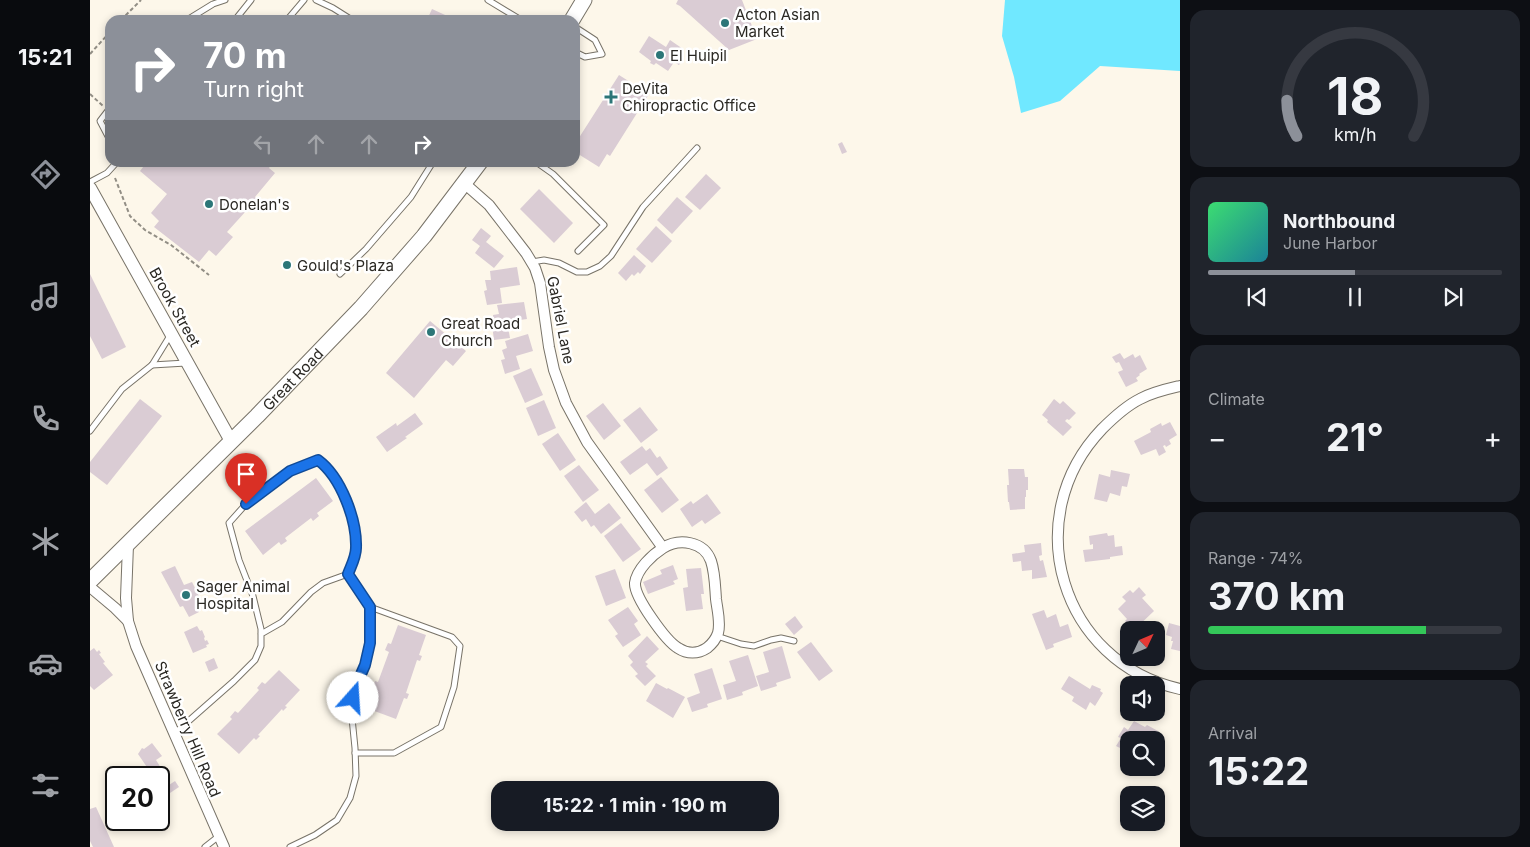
<!DOCTYPE html>
<html lang="en">
<head>
<meta charset="utf-8">
<style>
	body { margin:0; font-family:Inter,sans-serif; background:#20242c; color:#f1f3f6; height:100vh; display:flex; flex-direction:column; font-size:19px; white-space:nowrap }
	* { box-sizing:border-box; margin:0 }
	p { font-size:16px; color:#9ea1a6 }
	.icon { flex:none; width:28px; height:28px; fill:none; stroke:currentColor; stroke-width:2; stroke-linecap:round; stroke-linejoin:round }
	.map { position:relative; flex:1; overflow:hidden }
	.details { display:flex; flex-direction:column; gap:10px; padding:10px; background:#0d0f14; width:350px }
	.details>* { flex:none }
	.top-card { position:absolute; left:15px; top:15px; width:475px; height:152px; border-radius:15px; box-shadow:0 2px 8px #0003; background:#8c9099; color:#fff; overflow:hidden }
	.needle { width:32px; rotate:46deg }
	.controls { position:absolute; left:1030px; top:621px; display:grid; gap:10px }
	.controls a { display:grid; place-items:center; width:45px; height:45px; border-radius:10px; background:#171b24; box-shadow:0 2px 8px #0003; font-size:25px }
	.speed { position:absolute; left:15px; top:766px; display:flex; gap:10px; font-size:25px; font-weight:700; text-align:center }
	.speed>* { display:grid; place-content:center; width:65px; height:65px; border-radius:50%; background:#171b24; box-shadow:0 2px 8px #0003; line-height:1 }
	.speed .limit { border:2px solid #111; border-radius:8px; background:#fff; color:#111 }
	.pin { position:absolute; display:grid; place-items:center; width:42px; height:42px; color:#fff; margin:-51px -21px; border-radius:50% 50% 50% 0; rotate:-45deg; box-shadow:0 0 5px #0007 }
	.pin .icon { rotate:45deg }
	.me { position:absolute; width:55px; margin:-28px; rotate:19deg; stroke-linejoin:round; filter:drop-shadow(0 0 4px #0008) }
	.turn { display:flex; align-items:center; gap:18px; height:105px; padding:0 15px; font-size:22px }
	.turn .icon { width:65px; height:65px; stroke-width:2.5 }
	.turn b { display:block; font-size:35px; line-height:42px }
	.lanes { display:flex; align-items:center; height:48px; padding:0 15px; background:#0003; justify-content:center; gap:25px; direction:ltr }
	.lanes .off { opacity:.35 }
	.big { font-size:38px; font-weight:700; line-height:1.1 }
	.details .tile { flex:1; display:flex; flex-direction:column; justify-content:center; gap:8px; min-width:0; padding:0 18px; border-radius:15px; background:#20242c }
	.details .dial { align-items:center; gap:0 }
	.dial svg { height:130px; overflow:visible; fill:none; stroke:#363941; stroke-width:7; stroke-linecap:round; text-anchor:middle }
	.dial text { fill:#f1f3f6; stroke:none }
	.song { display:flex; align-items:center; gap:15px }
	.cover { width:60px; height:60px; border-radius:8px; background:linear-gradient(135deg,hsl(140 70% 55%),hsl(190 70% 35%)) }
	.played { height:5px; border-radius:2px; background:linear-gradient(90deg,#8c9099 50%,#363941 50%) }
	.keys { display:flex; justify-content:space-around; direction:ltr }
	.heat { display:flex; justify-content:space-between; align-items:center; font-size:28px; direction:ltr }
	.charge { height:8px; border-radius:4px; background:linear-gradient(90deg,#34c759 74%,#363941 0) }
	.trip { position:absolute; left:401px; top:781px; width:288px; height:50px; border-radius:15px; background:#171b24; box-shadow:0 2px 8px #0003; font-weight:700; line-height:50px; text-align:center }
	main { display:flex; flex:1; min-height:0 }
	.menu { display:flex; flex-direction:column; width:90px; justify-content:space-around; align-items:center; background:#090b0e; color:#9ea1a6 }
	.menu .icon { width:35px; height:35px }
	.menu .current { color:#8c9099 }
	.menu b { font-size:22px; color:#f1f3f6 }
	.map>svg:first-child { display:block }
	.water { fill:#70e8ff }
	.building { fill:#daccd4 }
	.lines { fill:none; stroke-linecap:round; stroke-linejoin:round }
	.service-casing { stroke:#787368; stroke-width:7 }
	.minor-casing { stroke:#787368; stroke-width:12 }
	.tertiary-casing { stroke:#787368; stroke-width:14 }
	.secondary-casing { stroke:#787368; stroke-width:17 }
	.path { stroke:#928e85; stroke-width:2; stroke-dasharray:4 2.5; stroke-linecap:butt }
	.service { stroke:#fff; stroke-width:5 }
	.minor { stroke:#fff; stroke-width:10 }
	.tertiary { stroke:#fff; stroke-width:12 }
	.secondary { stroke:#fff; stroke-width:15 }
	.route-casing { stroke:#114b97; stroke-width:12 }
	.route { stroke:#1a73e8; stroke-width:9 }
	.poi-dot { fill:#2c7678; stroke:#fff; stroke-width:2 }
	.labels { text-anchor:middle; dominant-baseline:central; stroke-width:5; stroke-linejoin:round; paint-order:stroke }
	.poi-label { font-size:15px; fill:#2a2823; stroke:#fff; text-anchor:start }
	.street-label { font-size:15px; fill:#2a2823; stroke:#fff }
</style>
</head>
<body>
<main>
<nav class="menu">
<b>15:21</b>
<svg class="icon current" aria-label="directions" viewBox="0 0 24 24"><path d="M12 3l9 9-9 9-9-9zM9 14v-3h6M13 9l2 2-2 2"/></svg>
<svg class="icon" aria-label="music" viewBox="0 0 24 24"><path d="M9 18V5l10-2v13"/><circle cx="6" cy="18" r="3"/><circle cx="16" cy="16" r="3"/></svg>
<svg class="icon" aria-label="phone" viewBox="0 0 24 24"><path d="M5 4h4l2 5-3 2q2 4 5 5l2-3 5 2v4C11 20 4 13 5 4z"/></svg>
<svg class="icon" aria-label="climate" viewBox="0 0 24 24"><path d="M12 3v18M4 7l16 10M4 17L20 7"/></svg>
<svg class="icon" aria-label="car" viewBox="0 0 24 24"><path d="M5 17H2v-5l4-1 3-4h7l3 4 3 1v5h-3M9 17h6M6 11h13"/><circle cx="7" cy="17" r="2"/><circle cx="17" cy="17" r="2"/></svg>
<svg class="icon" aria-label="filters" viewBox="0 0 24 24"><path d="M4 7h16M4 17h16"/><circle cx="9" cy="7" r="2"/><circle cx="15" cy="17" r="2"/></svg>
</nav>
<div class="map">
<svg width="1090" height="847" viewBox="0 0 1090 847">
	<rect width="100%" height="100%" fill="#fdf7ea"/>
	<polygon class="water" points="915,0 1090,0 1090,71 1010,66 970,101 931,113 924,77 912,36"/>
	<g class="building">
		<polygon points="588,0 652,0 667,39 639,50 590,6 586,4"/>
		<polygon points="342,9 366,20 337,20"/>
		<polygon points="559,36 576,47 580,40 593,49 587,57 592,60 589,65 584,62 578,71 566,63 564,65 560,63 561,61 549,52"/>
		<polygon points="529,75 559,94 520,156 517,154 509,167 485,152 485,144"/>
		<polygon points="752,142 757,152 752,154 748,144"/>
		<polygon points="57,162 183,162 179,168 185,173 165,197 167,199 137,232 143,237 126,256 119,250 109,262 64,227 69,221 61,213 77,194 50,171"/>
		<polygon points="616,174 631,188 610,210 595,197"/>
		<polygon points="449,189 483,223 464,243 430,209"/>
		<polygon points="587,197 603,211 582,234 567,220"/>
		<polygon points="566,226 582,241 562,263 546,249"/>
		<polygon points="391,228 401,236 396,242 414,256 404,268 385,253 390,246 382,240"/>
		<polygon points="544,255 556,266 550,274 548,272 544,276 542,274 536,281 528,273"/>
		<polygon points="427,267 430,285 410,288 412,303 397,305 394,291 397,290 395,280 401,280 400,271"/>
		<polygon points="0,274 36,347 12,359 0,336"/>
		<polygon points="434,302 437,319 417,322 420,338 404,340 402,325 404,325 403,315 409,314 407,305"/>
		<polygon points="340,321 376,351 363,366 356,360 324,398 296,373"/>
		<polygon points="438,334 443,351 426,356 430,369 415,374 411,360 415,359 412,350 417,348 415,341"/>
		<polygon points="1030,353 1034,359 1043,354 1045,358 1050,355 1057,369 1049,374 1050,375 1046,378 1048,381 1036,387 1028,372 1033,370 1029,362 1026,363 1022,357"/>
		<polygon points="441,368 453,395 435,403 423,376"/>
		<polygon points="50,399 72,416 17,485 0,472 0,462"/>
		<polygon points="964,399 970,404 973,401 986,413 979,420 977,419 975,421 982,427 973,436 957,422 958,420 952,415"/>
		<polygon points="454,400 466,428 448,436 436,408"/>
		<polygon points="513,403 531,426 514,440 496,416"/>
		<polygon points="550,407 568,430 551,443 533,420"/>
		<polygon points="325,413 333,424 315,437 317,438 297,452 286,437 306,423 307,426"/>
		<polygon points="1080,422 1087,435 1079,440 1081,444 1076,447 1075,445 1073,446 1076,452 1069,456 1066,449 1051,455 1044,441 1061,432 1060,429 1071,423 1072,426"/>
		<polygon points="468,433 486,460 470,471 452,444"/>
		<polygon points="552,446 556,451 560,448 567,458 570,456 578,468 567,476 557,463 540,475 530,462"/>
		<polygon points="489,465 509,490 493,502 474,476"/>
		<polygon points="918,469 934,469 935,477 938,477 938,490 936,490 936,497 935,497 935,509 920,510 919,502 918,502 917,485 919,485"/>
		<polygon points="1021,470 1040,474 1037,487 1032,486 1030,496 1020,493 1017,502 1004,499 1009,474 1020,477"/>
		<polygon points="571,477 589,500 572,513 554,490"/>
		<polygon points="226,478 243,501 227,513 229,516 223,521 221,518 195,538 197,541 191,545 189,542 173,555 155,531"/>
		<polygon points="617,494 631,513 615,524 612,520 602,527 590,509 601,501 603,504"/>
		<polygon points="496,502 505,514 519,503 531,518 511,534 504,525 501,527 496,519 492,522 484,512"/>
		<polygon points="531,523 551,549 533,562 514,536"/>
		<polygon points="1017,533 1018,536 1024,535 1025,547 1032,546 1033,555 1020,557 1020,559 995,562 993,550 1003,549 1003,544 1000,545 999,536"/>
		<polygon points="951,543 952,555 949,556 950,561 953,560 957,577 942,579 942,570 932,571 931,561 923,562 922,554 935,552 934,545"/>
		<polygon points="583,565 588,579 583,581 585,584 558,594 553,582 572,574 570,570"/>
		<polygon points="85,566 94,585 102,582 111,600 105,603 109,612 99,617 93,606 90,607 71,572"/>
		<polygon points="611,568 614,594 611,594 613,609 596,611 593,588 598,587 596,569"/>
		<polygon points="525,569 536,598 516,606 505,576"/>
		<polygon points="1049,587 1056,595 1052,598 1064,611 1044,630 1035,621 1037,619 1028,609 1036,601 1032,597 1040,590 1043,593"/>
		<polygon points="538,607 548,621 544,624 551,635 533,647 525,636 528,634 518,620"/>
		<polygon points="954,610 957,618 966,614 970,627 978,624 982,637 963,644 964,647 956,650 942,614"/>
		<polygon points="705,616 713,627 704,635 695,624"/>
		<polygon points="1079,623 1090,626 1090,651 1081,649 1083,641 1081,641 1082,637 1076,635"/>
		<polygon points="308,625 336,635 329,655 332,656 330,661 327,660 316,693 319,694 317,699 314,698 306,719 279,709 286,689 283,688 285,681 288,682 299,652 295,650 298,643 301,644"/>
		<polygon points="107,626 110,631 112,630 115,637 114,638 115,641 117,640 119,644 116,645 117,647 103,653 94,632"/>
		<polygon points="557,636 569,649 555,662 558,664 556,666 566,676 555,686 545,676 548,674 540,665 543,662 538,656"/>
		<polygon points="721,642 743,671 729,681 707,652"/>
		<polygon points="692,646 701,678 686,683 687,686 671,691 666,676 679,672 673,652"/>
		<polygon points="4,648 7,652 9,650 11,653 9,654 15,662 13,663 23,675 4,690 0,686 0,651"/>
		<polygon points="658,655 668,686 652,692 653,695 637,700 633,685 646,681 639,661"/>
		<polygon points="124,658 128,668 119,672 115,662"/>
		<polygon points="622,668 632,699 617,704 618,707 602,712 597,698 610,693 604,674"/>
		<polygon points="189,670 210,690 195,706 197,707 193,711 192,709 168,735 170,736 166,740 164,738 149,754 127,734 142,719 140,717 145,711 148,713 169,690 167,688 172,682 175,684"/>
		<polygon points="979,676 1000,689 1002,685 1011,689 1010,691 1013,693 1005,706 1000,702 996,710 982,701 984,697 971,689"/>
		<polygon points="566,683 577,689 578,688 595,697 583,718 556,701"/>
		<polygon points="1044,721 1055,727 1057,725 1068,731 1063,740 1039,740 1039,749 1036,747 1034,750 1026,746 1031,738 1028,737 1034,727 1038,730"/>
		<polygon points="62,743 72,756 66,760 71,768 69,770 71,773 64,778 62,778 60,774 61,773 48,754 52,748 54,749"/>
		<polygon points="85,781 89,787 77,795 73,789"/>
		<polygon points="6,807 24,847 3,847 0,841 0,809"/>
	</g>
	<g class="lines">
		<defs>
			<g id="service">
				<polyline points="226,0 243,8 262,20"/>
				<polyline points="398,0 431,20"/>
				<polyline points="97,20 123,4 135,0"/>
				<polyline points="145,20 161,0"/>
				<polyline points="197,20 214,0"/>
				<polyline points="485,27 505,40 512,54 495,57 485,52"/>
				<polyline points="20,108 10,121 20,140"/>
				<polyline points="446,162 463,174 514,225 488,251"/>
				<polyline points="0,182 17,173 27,162"/>
				<polyline points="442,262 454,260 469,263 487,272 497,272 510,266 521,256 553,207 607,148"/>
				<polyline points="250,274 276,249 321,197 343,162"/>
				<polyline points="62,365 96,363"/>
				<polyline points="0,431 32,389 62,365 81,334"/>
				<polyline points="627,636 651,644 664,646 681,640 691,638 704,641"/>
				<path d="M85,733L144,681L165,660L171,646V629L163,596L149,560L139,523L156,504L200,471L228,460C251,477 267,520 266,548C266,557 261,566 258,574L233,583L221,592L192,622L171,634"/>
				<polyline points="265,753 304,753 351,727 364,687 370,646 362,637 280,607"/>
				<polyline points="115,847 129,836"/>
				<polyline points="200,847 225,835 247,820 260,798 266,776 265,748 261,708 265,688 275,665 280,643 280,607 258,574"/>
			</g>
			<g id="minor">
				<path d="M374,183L399,205L436,253L445,268L450,283L459,347L464,370L476,403L497,442L573,548C562,555 547,569 545,583C544,597 576,641 588,648C597,654 608,654 617,648C622,644 626,639 628,633C631,622 627,609 626,599C625,586 625,573 621,561C614,541 589,538 573,548"/>
				<path d="M1090,386C1077,389 1063,392 1050,399C1036,406 1023,418 1012,429C927,518 971,663 1090,689"/>
				<polyline points="38,545 36,598 38,621 46,646 134,847"/>
				<polyline points="0,587 25,608 38,621"/>
			</g>
			<polyline id="tertiary" points="0,188 141,441"/>
			<g id="secondary">
				<polyline points="482,20 494,0"/>
				<path id="s1" d="M0,581L167,416L271,308L334,236L390,162"/>
			</g>
		</defs>
		<use href="#service" class="service-casing"/>
		<use href="#minor" class="minor-casing"/>
		<use href="#tertiary" class="tertiary-casing"/>
		<use href="#secondary" class="secondary-casing"/>
		<g class="path">
			<polyline points="31,20 51,0"/>
			<polyline points="0,54 20,32"/>
			<polyline points="0,94 13,106"/>
			<polyline points="25,178 40,216 55,230 81,245 119,275"/>
		</g>
		<use href="#service" class="service"/>
		<use href="#minor" class="minor"/>
		<use href="#tertiary" class="tertiary"/>
		<use href="#secondary" class="secondary"/>
	</g>
	<g class="lines">
		<defs>
			<path id="route" d="M156,504L200,471L228,460C251,477 267,520 266,548C266,557 261,566 258,574L280,607V643L275,665L265,688L263,698"/>
		</defs>
		<use href="#route" class="route-casing"/>
		<use href="#route" class="route"/>
	</g>
	<g class="poi-dot">
		<circle cx="635" cy="23" r="5"/>
		<circle cx="570" cy="55" r="5"/>
		<path d="M518.5 89.5h5v5h5v5h-5v5h-5v-5h-5v-5h5z"/>
		<circle cx="119" cy="204" r="5"/>
		<circle cx="197" cy="265" r="5"/>
		<circle cx="341" cy="332" r="5"/>
		<circle cx="96" cy="595" r="5"/>
	</g>
	<g class="labels">
		<g class="poi-label">
			<text x="645" y="14">Acton Asian<tspan x="645" dy="17">Market</tspan></text>
			<text x="580" y="55">El Huipil</text>
			<text x="532" y="88">DeVita<tspan x="532" dy="17">Chiropractic Office</tspan></text>
			<text x="129" y="204">Donelan's</text>
			<text x="207" y="265">Gould's Plaza</text>
			<text x="351" y="323">Great Road<tspan x="351" dy="17">Church</tspan></text>
			<text x="106" y="586">Sager Animal<tspan x="106" dy="17">Hospital</tspan></text>
		</g>
		<g class="street-label">
			<text transform="translate(85 307) rotate(61)">Brook Street</text>
			<text transform="translate(471 320) rotate(79)">Gabriel Lane</text>
			<text stroke="none"><textPath href="#s1" startOffset="286">Great Road</textPath></text>
			<text transform="translate(98 729) rotate(67)">Strawberry Hill Road</text>
		</g>
	</g>
</svg>
<div class="controls">
<a><svg class="needle" viewBox="-14 -14 28 28"><path d="M0-13l5 13h-10z" fill="#e53935"/><path d="M0 13l5-13h-10z" fill="#9ea1a6"/></svg></a>
<a><svg class="icon" aria-label="sound" viewBox="0 0 24 24"><path d="M4 9h4l5-4v14l-5-4H4zM17 9q2 3 0 6"/></svg></a>
<a><svg class="icon" aria-label="search" viewBox="0 0 24 24"><circle cx="10" cy="10" r="6"/><path d="M15 15l6 6"/></svg></a>
<a><svg class="icon" aria-label="layers" viewBox="0 0 24 24"><path d="M12 4l9 5-9 5-9-5zM3 14l9 5 9-5"/></svg></a>
</div>
<div class="speed"><div class="limit">20</div></div>
<div class="pin" style="left:156px;top:504px;background:#d93025"><svg class="icon" aria-label="arrive" viewBox="0 0 24 24"><path d="M6 21V4h12l-3 4 3 4H6"/></svg></div>
<svg class="me" style="left:263px;top:698px" viewBox="-20 -20 40 40"><circle r="19" fill="#fff"/><path d="M0-13L10 11 0 6-10 11z" fill="#1a73e8"/></svg>
<div class="trip">15:22 · 1 min · 190 m</div>
<div class="top-card">
<div class="turn"><svg class="icon" aria-label="right" viewBox="0 0 24 24"><path d="M7 20v-9h11M14 6l5 5-5 5"/></svg><div><b>70 m</b>Turn right</div></div>
<div class="lanes"><svg class="icon off" aria-label="left" viewBox="0 0 24 24"><path d="M17 20v-9H6M10 6l-5 5 5 5"/></svg><svg class="icon off" aria-label="ahead" viewBox="0 0 24 24"><path d="M12 20V5M6 11l6-6 6 6"/></svg><svg class="icon off" aria-label="ahead" viewBox="0 0 24 24"><path d="M12 20V5M6 11l6-6 6 6"/></svg><svg class="icon" aria-label="right" viewBox="0 0 24 24"><path d="M7 20v-9h11M14 6l5 5-5 5"/></svg></div>
</div>
</div>
<section class="details">
<div class="tile dial"><svg viewBox="0 0 100 80">
<path d="M14 69A42 42 0 1 1 86 69"/>
<path d="M14 69A42 42 0 0 1 8 47" stroke="#8c9099"/>
<text x="50" y="56" font-size="32" font-weight="700">18</text>
<text x="50" y="72" font-size="11">km/h</text>
</svg></div>
<div class="tile">
<div class="song"><i class="cover"></i><div><b>Northbound</b><p>June Harbor</p></div></div>
<div class="played"></div>
<div class="keys"><svg class="icon" aria-label="previous" viewBox="0 0 24 24"><path d="M18 5L8 12l10 7zM5 5v14"/></svg><svg class="icon" aria-label="pause" viewBox="0 0 24 24"><path d="M8 5v14M16 5v14"/></svg><svg class="icon" aria-label="next" viewBox="0 0 24 24"><path d="M6 5l10 7-10 7zM19 5v14"/></svg></div>
</div>
<div class="tile"><p>Climate</p>
<div class="heat"><a>−</a><b class="big">21°</b><a>+</a></div>
</div>
<div class="tile"><p>Range · 74%</p><b class="big">370 km</b><div class="charge"></div></div>
<div class="tile"><p>Arrival</p><b class="big">15:22</b></div>
</section>
</main>
</body>
</html>
